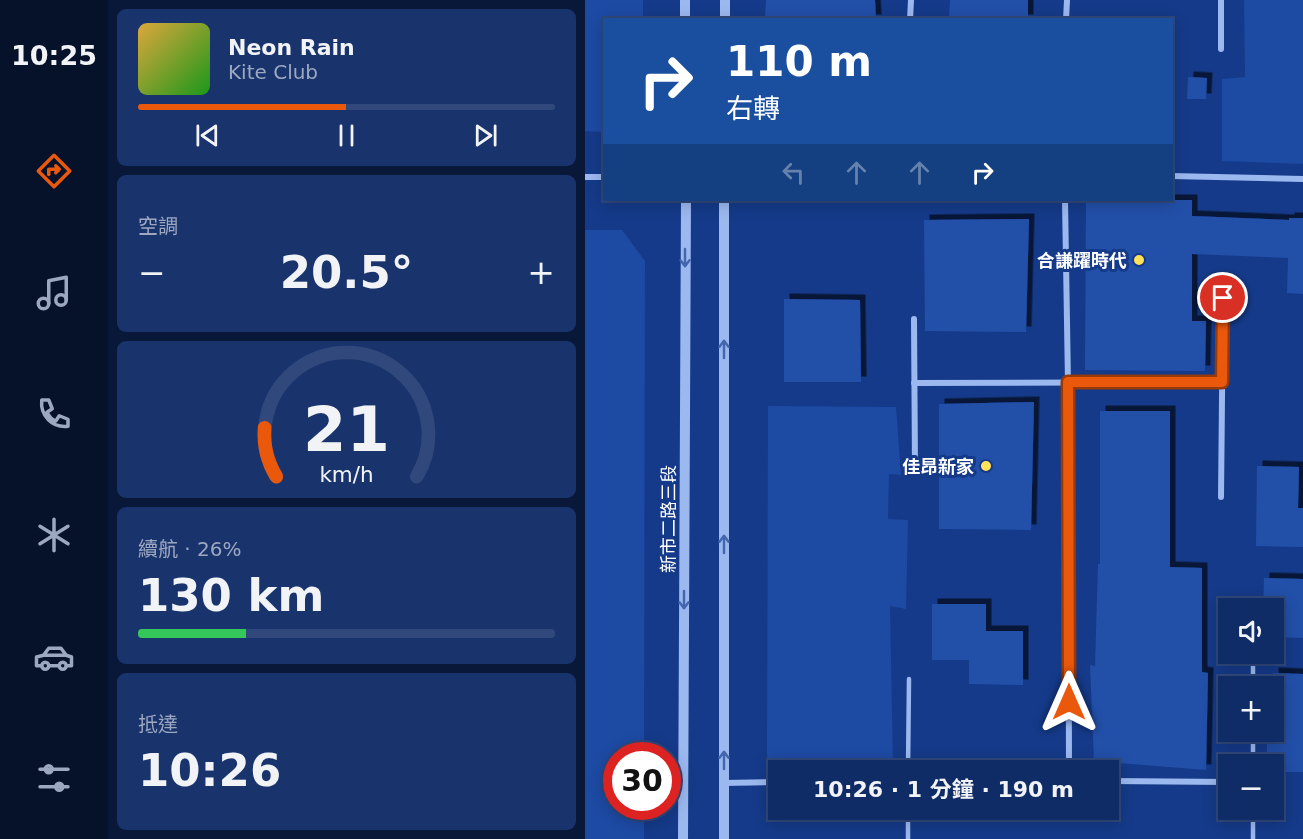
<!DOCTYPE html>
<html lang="zh-TW">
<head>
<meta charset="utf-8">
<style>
	body { margin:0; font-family:"DejaVu Sans","Noto Sans TC",sans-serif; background:#19346d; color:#f1f3f6; height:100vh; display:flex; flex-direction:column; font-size:22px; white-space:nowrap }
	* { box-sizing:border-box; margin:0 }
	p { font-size:20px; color:#9ca7c0 }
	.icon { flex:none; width:33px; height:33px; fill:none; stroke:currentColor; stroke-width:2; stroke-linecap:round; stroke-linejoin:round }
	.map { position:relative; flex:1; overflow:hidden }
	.side { display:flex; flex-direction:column; gap:9px; padding:9px; background:#091839; width:477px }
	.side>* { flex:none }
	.top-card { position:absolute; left:18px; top:18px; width:570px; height:183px; border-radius:0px; box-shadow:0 3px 15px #0003,0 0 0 2px #30487b; background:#1a4fa0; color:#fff; overflow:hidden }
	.fabs { position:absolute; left:633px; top:598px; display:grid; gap:12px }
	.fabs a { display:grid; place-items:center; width:66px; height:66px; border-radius:0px; background:#102c67; box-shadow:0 3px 15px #0003,0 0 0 2px #30487b; font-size:30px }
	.speed { position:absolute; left:18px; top:742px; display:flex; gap:12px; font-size:30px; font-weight:700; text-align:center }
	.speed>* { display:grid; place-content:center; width:78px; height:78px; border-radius:50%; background:#102c67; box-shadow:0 3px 15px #0003,0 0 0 2px #30487b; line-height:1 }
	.speed .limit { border:9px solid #d22; background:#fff; color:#111 }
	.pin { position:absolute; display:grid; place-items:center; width:51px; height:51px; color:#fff; margin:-26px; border:3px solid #fff; border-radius:50%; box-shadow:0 2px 6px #0007 }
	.me { position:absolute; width:66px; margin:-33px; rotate:0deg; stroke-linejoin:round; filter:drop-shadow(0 0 4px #0008) }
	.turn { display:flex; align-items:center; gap:21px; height:126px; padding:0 24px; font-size:27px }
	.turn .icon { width:78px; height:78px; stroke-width:2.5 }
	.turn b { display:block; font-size:42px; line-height:51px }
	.lanes { display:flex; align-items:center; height:57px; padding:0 24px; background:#0003; justify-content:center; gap:30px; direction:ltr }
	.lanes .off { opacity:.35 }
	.big { font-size:45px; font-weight:700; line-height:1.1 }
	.side .tile { flex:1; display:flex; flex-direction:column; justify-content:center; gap:9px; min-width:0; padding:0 21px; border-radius:9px; background:#19346d }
	.side .dial { align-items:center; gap:0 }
	.dial svg { height:156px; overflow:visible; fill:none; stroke:#30487b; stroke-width:7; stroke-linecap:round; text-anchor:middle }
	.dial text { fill:#f1f3f6; stroke:none }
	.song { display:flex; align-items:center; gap:18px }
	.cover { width:72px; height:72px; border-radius:9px; background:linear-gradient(135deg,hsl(40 70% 55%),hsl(120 70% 35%)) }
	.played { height:6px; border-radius:3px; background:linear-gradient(90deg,#ea580c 50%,#30487b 50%) }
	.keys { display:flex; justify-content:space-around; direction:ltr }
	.heat { display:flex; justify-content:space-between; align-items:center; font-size:33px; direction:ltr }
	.charge { height:9px; border-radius:4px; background:linear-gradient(90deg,#34c759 26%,#30487b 0) }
	.trip { position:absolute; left:183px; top:760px; width:351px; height:60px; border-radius:0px; background:#102c67; box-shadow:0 3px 15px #0003,0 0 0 2px #30487b; font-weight:700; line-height:60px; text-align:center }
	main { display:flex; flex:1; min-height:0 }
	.tabs { display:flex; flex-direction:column; width:108px; justify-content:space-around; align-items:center; background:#061229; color:#9ca7c0 }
	.tabs .icon { width:42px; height:42px }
	.tabs .active { color:#ea580c }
	.tabs b { font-size:27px; color:#f1f3f6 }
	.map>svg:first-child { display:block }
	.green { fill:#1d4aa3 }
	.building { fill:#234fa8; filter:url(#shadow) }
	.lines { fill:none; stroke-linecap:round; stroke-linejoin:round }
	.service { stroke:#9bb8ef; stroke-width:4.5 }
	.minor { stroke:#9bb8ef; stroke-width:6 }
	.tertiary { stroke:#9bb8ef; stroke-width:10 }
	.oneway { stroke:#4466ad }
	.route-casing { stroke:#983908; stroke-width:15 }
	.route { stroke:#ea580c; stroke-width:10 }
	.poi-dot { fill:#ffe259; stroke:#153a89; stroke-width:2 }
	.labels { text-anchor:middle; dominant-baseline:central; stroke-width:6; stroke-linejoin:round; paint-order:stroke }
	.poi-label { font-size:18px; font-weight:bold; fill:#fff; stroke:#153a89; text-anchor:end }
	.street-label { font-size:18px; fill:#fff; stroke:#153a89 }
</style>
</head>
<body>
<main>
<nav class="tabs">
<b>10:25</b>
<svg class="icon active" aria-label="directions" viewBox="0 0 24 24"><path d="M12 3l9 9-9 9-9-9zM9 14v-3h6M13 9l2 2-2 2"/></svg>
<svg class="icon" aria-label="music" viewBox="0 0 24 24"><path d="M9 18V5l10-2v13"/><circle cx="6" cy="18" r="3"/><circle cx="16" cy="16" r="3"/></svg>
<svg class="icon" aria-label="phone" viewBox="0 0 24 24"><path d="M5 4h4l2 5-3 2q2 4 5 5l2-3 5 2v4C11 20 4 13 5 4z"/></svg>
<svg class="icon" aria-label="climate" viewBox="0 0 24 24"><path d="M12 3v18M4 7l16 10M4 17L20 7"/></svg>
<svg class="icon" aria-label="car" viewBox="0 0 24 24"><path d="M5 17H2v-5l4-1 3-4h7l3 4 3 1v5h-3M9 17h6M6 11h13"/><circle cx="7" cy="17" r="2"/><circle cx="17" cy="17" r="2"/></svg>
<svg class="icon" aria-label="filters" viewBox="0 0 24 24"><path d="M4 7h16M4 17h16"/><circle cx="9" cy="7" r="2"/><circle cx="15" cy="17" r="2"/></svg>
</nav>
<section class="side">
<div class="tile">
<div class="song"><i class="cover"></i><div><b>Neon Rain</b><p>Kite Club</p></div></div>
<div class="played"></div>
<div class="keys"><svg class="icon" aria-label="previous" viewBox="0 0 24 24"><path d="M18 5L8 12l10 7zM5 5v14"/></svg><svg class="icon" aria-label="pause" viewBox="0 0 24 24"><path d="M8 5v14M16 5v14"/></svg><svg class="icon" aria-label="next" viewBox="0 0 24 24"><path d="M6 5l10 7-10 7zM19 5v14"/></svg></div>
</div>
<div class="tile"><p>空調</p>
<div class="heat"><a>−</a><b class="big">20.5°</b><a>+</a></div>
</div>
<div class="tile dial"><svg viewBox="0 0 100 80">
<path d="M14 69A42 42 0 1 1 86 69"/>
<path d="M14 69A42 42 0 0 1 8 44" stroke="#ea580c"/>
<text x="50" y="56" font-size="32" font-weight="700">21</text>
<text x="50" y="72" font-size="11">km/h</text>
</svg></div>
<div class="tile"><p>續航 · 26%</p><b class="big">130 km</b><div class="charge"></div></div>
<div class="tile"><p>抵達</p><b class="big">10:26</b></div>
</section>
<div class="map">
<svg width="718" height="839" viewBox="0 0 718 839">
	<defs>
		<filter id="shadow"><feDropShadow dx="5.5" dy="-5.5" stdDeviation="0" flood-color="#0009"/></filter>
	</defs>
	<rect width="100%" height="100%" fill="#153a89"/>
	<g class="green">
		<polygon points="0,0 58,0 58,19 20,20 19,132 0,131"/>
		<polygon points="659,0 718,0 718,164 637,161 637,79 660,77"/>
		<polygon points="0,230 37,230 60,261 59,756 32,756 32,807 59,807 59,839 0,839"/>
		<polygon points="183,406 311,407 316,475 304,474 303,519 323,520 321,609 305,606 308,767 182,760"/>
	</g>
	<g class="building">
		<polygon points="181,0 290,0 291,20 180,20"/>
		<polygon points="365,0 443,0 443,20 364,20"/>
		<polygon points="603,77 622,78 621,99 602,99"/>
		<polygon points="501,200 607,200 607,216 704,220 704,218 718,218 718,294 702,293 703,258 607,254 607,321 621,321 620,371 500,370"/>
		<polygon points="444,219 441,332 340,331 339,220"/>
		<polygon points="199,299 275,300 276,382 199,382"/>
		<polygon points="449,402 446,530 354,529 354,404"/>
		<polygon points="515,411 585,411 585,567 617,568 617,672 623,673 621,770 509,761 505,665 510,666 513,564 515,564"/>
		<polygon points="672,466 714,467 713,508 718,508 718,547 671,546"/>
		<polygon points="679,578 718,579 718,638 688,637 688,609 678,609"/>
		<polygon points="347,604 401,604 401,631 438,631 438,685 384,684 384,660 347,660"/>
		<polygon points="688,673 718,674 718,772 688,772 688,765 682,765 682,732 688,732"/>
	</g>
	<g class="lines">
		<g class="service">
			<polyline points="668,687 668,657"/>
			<polyline points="668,765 668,732"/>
			<polyline points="323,771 324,679"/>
			<polyline points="323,810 323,839"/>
			<polyline points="668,839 668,810"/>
		</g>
		<g class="minor">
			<polyline points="636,0 636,49"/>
			<polyline points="325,20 326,0"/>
			<polyline points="481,20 482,0"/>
			<polyline points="586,176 718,179"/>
			<polyline points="0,177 20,177"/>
			<polyline points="480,200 483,383 484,771"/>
			<polyline points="329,319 330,471"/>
			<polyline points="329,383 637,382"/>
			<polyline points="636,497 638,299"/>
			<polyline points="524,781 644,782"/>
			<polyline points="139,783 194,782"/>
		</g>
		<g class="tertiary">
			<polyline points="100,0 100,20"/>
			<polyline points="140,20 140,0"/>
			<polyline points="98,839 101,200"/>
			<polyline points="139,839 139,200"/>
		</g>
	</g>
	<defs><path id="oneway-shaft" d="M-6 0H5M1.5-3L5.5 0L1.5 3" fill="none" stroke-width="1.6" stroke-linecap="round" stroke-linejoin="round" transform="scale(1.5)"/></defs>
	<g class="oneway">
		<use href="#oneway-shaft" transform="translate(100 258) rotate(90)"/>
		<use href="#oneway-shaft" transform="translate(139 349) rotate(-90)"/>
		<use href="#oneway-shaft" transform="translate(139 544) rotate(-90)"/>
		<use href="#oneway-shaft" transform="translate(99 600) rotate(90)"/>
		<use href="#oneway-shaft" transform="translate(139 760) rotate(-90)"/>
	</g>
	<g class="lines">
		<defs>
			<polyline id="route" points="484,702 483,382 637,382 638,298"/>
		</defs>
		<use href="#route" class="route-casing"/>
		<use href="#route" class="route"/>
	</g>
	<g class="poi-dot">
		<circle cx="554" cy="260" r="6"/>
		<circle cx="401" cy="466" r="6"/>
	</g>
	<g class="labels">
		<g class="poi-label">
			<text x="542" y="260">合謙躍時代</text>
			<text x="389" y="466">佳昂新家</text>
		</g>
		<g class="street-label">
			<text transform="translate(83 519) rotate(-90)">新市二路三段</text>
		</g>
	</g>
</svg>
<div class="fabs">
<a><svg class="icon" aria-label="sound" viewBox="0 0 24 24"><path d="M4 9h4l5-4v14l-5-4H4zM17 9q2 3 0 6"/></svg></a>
<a>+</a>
<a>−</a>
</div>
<div class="speed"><div class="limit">30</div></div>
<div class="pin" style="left:638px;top:298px;background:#d93025"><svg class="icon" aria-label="arrive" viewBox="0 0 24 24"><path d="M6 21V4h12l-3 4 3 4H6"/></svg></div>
<svg class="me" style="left:484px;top:702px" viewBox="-20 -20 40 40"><path d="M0-17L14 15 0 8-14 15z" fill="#ea580c" stroke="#fff" stroke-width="4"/></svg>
<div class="trip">10:26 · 1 分鐘 · 190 m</div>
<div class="top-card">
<div class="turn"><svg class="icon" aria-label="right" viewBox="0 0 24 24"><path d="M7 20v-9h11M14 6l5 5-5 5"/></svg><div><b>110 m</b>右轉</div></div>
<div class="lanes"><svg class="icon off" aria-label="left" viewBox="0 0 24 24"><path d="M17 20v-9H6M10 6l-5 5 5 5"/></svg><svg class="icon off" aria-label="ahead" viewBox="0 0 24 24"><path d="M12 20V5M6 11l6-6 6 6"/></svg><svg class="icon off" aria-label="ahead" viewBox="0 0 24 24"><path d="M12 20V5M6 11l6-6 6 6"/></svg><svg class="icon" aria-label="right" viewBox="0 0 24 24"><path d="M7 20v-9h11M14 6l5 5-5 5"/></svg></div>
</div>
</div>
</main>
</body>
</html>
